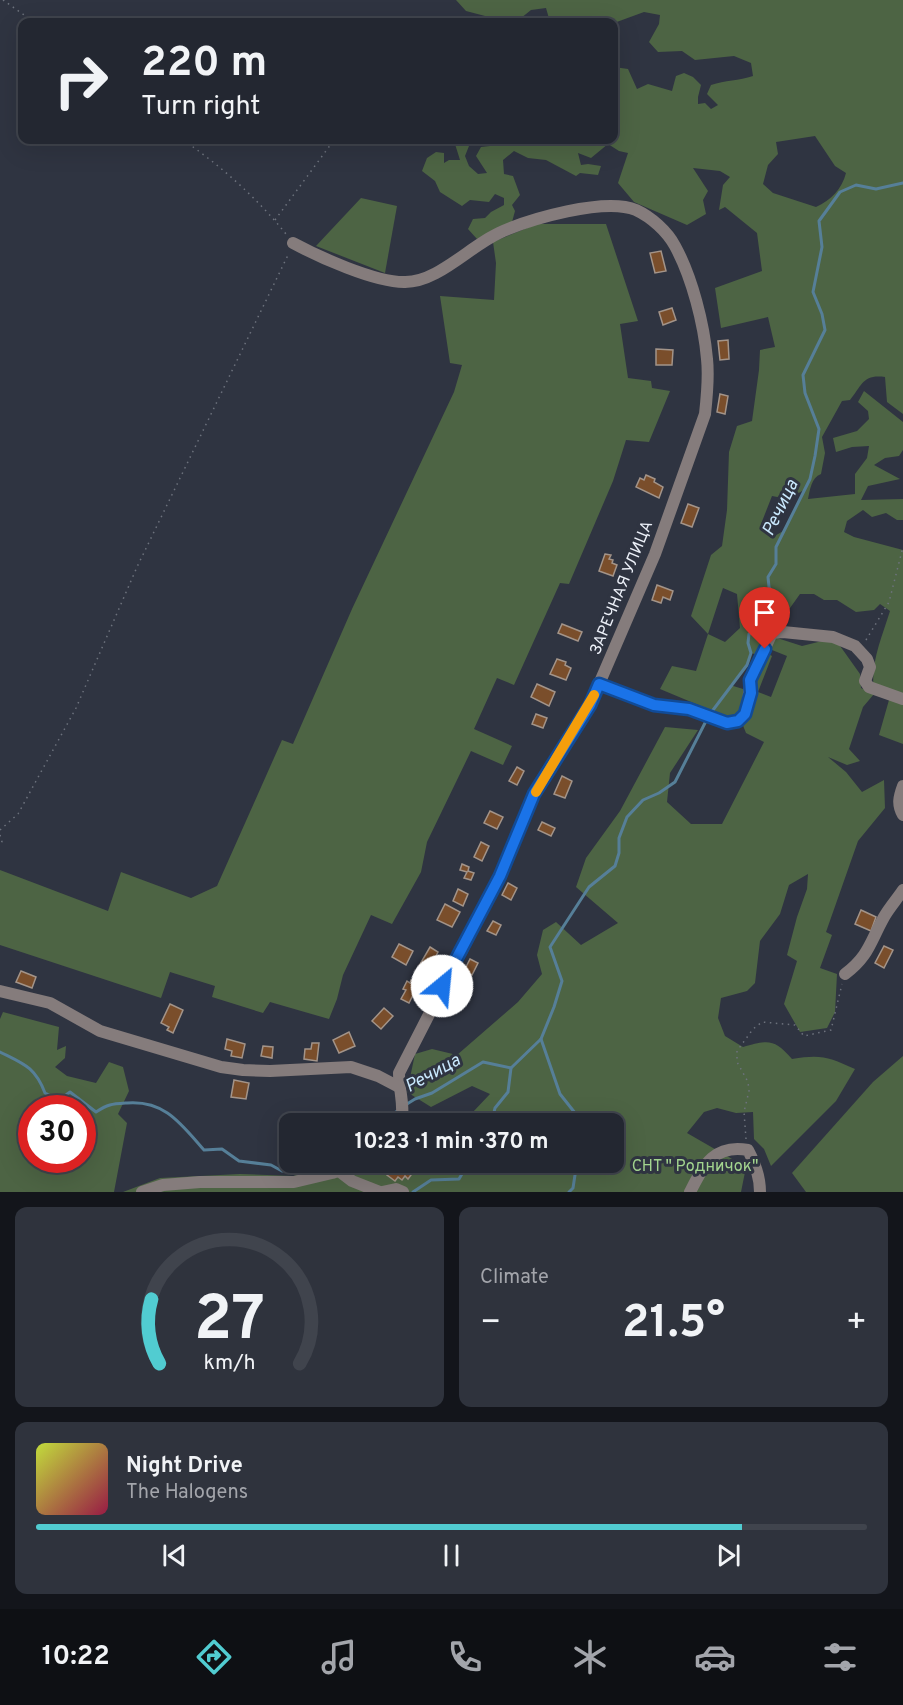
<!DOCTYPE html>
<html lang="en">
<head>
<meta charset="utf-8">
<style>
	body { margin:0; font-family:Overpass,sans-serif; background:#2f333d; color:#f1f3f6; height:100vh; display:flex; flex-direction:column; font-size:22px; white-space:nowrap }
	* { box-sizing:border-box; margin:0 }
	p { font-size:20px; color:#a3a5ab }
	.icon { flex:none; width:33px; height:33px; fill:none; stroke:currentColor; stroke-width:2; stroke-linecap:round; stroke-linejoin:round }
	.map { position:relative; height:1192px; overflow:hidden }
	.details { display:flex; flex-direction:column; gap:15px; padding:15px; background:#13151b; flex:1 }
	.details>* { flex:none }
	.top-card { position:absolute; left:18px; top:18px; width:600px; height:126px; border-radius:12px; box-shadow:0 6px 24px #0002,0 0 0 2px #40444d; background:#232731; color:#f1f3f6; overflow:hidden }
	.speed { position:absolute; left:18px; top:1095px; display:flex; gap:12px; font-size:30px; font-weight:700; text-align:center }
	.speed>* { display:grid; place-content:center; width:78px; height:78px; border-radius:50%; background:#232731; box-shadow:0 6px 24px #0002,0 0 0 2px #40444d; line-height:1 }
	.speed .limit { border:9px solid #d22; background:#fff; color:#111 }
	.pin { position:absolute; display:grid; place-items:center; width:51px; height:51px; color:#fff; margin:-62px -26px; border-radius:50% 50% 50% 0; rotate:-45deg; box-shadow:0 0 6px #0007 }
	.pin .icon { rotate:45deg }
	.me { position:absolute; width:66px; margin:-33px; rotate:28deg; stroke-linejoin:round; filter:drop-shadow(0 0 4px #0008) }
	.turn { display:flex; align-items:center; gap:21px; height:126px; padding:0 24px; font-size:27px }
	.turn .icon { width:78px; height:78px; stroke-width:2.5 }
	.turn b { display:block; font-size:42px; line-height:51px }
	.big { font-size:45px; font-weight:700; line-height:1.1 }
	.details .widget { flex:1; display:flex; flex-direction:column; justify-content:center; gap:9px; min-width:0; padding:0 21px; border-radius:12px; background:#2f333d }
	.details .dial { align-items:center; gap:0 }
	.dial svg { height:156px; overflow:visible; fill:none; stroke:#40444d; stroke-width:7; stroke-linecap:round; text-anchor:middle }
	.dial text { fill:#f1f3f6; stroke:none }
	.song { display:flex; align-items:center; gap:18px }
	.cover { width:72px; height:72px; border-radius:9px; background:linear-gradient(135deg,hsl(70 70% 55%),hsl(340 70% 35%)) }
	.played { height:6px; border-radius:3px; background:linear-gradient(90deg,#51ccd1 85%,#40444d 85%) }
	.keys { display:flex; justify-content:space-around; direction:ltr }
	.heat { display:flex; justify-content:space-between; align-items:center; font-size:33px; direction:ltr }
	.details .tiles { flex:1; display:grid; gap:15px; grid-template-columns:1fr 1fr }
	.widget:last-child { grid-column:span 2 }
	.trip { position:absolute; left:279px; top:1113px; width:345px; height:60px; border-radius:12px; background:#232731; box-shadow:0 6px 24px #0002,0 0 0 2px #40444d; font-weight:700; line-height:60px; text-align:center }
	.menu { display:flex; height:96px; justify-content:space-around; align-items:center; background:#0e1014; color:#a3a5ab }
	.menu .icon { width:42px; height:42px }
	.menu .on { color:#51ccd1 }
	.menu b { font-size:27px; color:#f1f3f6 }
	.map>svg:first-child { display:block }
	.green { fill:#4d6444; fill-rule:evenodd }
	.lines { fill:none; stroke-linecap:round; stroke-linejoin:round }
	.stream { stroke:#567f98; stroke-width:3 }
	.building { fill:#7a4e2b; stroke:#a39489; stroke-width:1.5 }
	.path { stroke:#6d727d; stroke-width:1.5; stroke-dasharray:1.5 4.5; stroke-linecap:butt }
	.minor { stroke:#857c7c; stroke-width:12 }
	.route-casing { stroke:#114b97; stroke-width:15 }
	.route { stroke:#1a73e8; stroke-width:10 }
	.slow { stroke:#f59e0b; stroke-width:10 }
	.labels { text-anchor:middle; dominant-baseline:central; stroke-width:6; stroke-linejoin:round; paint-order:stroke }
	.street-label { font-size:16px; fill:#edf1f9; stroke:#2f3441 }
	.park-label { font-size:16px; fill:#a3d58f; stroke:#2f3441 }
	.water-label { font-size:18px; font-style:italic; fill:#cae9fe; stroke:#2f3441 }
</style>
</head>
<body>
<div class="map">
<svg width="903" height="1192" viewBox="0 0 903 1192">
	<rect width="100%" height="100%" fill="#2f3441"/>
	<g class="green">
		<path d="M456,0H903V414L887,402L885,377C863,374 862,385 850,400L842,401L822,437L825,453L821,474C811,478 810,490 808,499L855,494V474L867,458L869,446L852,447L836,452L833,438L857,431L869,419L868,411L858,402L864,391L903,422V450L899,456L885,458L874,465L900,479L868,486L861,500L903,499V520H897L886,513L872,517L863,510L847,521L844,532L854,537L903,550V744L879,735L889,700L874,694L863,707L849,749L860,761L847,765L828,757L846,772L862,792L884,780L885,808L858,841L826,932L832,935L820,968L837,974L835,1012L827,1028L800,1032L784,1004L797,961L787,955L797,917L807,889L808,874L789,885L780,914L760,941L755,983L747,991L721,998L718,1018L725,1036L743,1047C768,1040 774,1038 792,1059C821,1054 829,1057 855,1069L836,1101L771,1166L764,1149L754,1139L753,1112L736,1113L717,1108L704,1112L687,1133L746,1167L741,1192H123L160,1178L240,1174L293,1176L339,1163L614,1162V1124L554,1123L544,1113L516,1111L509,1120L515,1123H473L472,1113L490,1094L472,1086L431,1107L407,1092L415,1054L432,1049L457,1055L518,1002L542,974L537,955L543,930L556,922L581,945L618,923L576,887L586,858L620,811L665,727L698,730L670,773L667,802L691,824H722L764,742L746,733L740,718L727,717L660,689L672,666L696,671L708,634L691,616L711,555L722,546L727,510L729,452L737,426L752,421L759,370L760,350L775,347L768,317L721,328L715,288L762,271L757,233L725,207L719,210L723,185L730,177L720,171L693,168L708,191L703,200L706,214L687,225L634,202L618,183L628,153L619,151L608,144L591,158L578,153L581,165L588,164L601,166L598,175L580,173L576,176L546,160L528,158L514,151L503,160L504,174L513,176L520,195L512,205L515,211L512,222L477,239L468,229L473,219L485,218L491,212L504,205V198L495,194L489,202L470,200L462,206L440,192L435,181L422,171L427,158L436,152L444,153V163L449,160H460L455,144L460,140H479L469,146L465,156L469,166L478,174L487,173L476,156L481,147L527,142L535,140H614V67L628,69L637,89L648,84L672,91L676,76L684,73L693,77L701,85L698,97V104L705,103L711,109L718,105L707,94L711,85C725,80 739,81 753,76L751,63L734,56L695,60L682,51L658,52L649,42L659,24L660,15L644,12L614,23L550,22L546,8L531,10L516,22H508L466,11ZM815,136L835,166L846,173C842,189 831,200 816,207L773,193L763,184L768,165L778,154L776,142ZM804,490L785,530L771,538L761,524L772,496L788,499ZM723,588L737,594L740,628L725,642L708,634ZM800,594H814L824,600H837L856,612L874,610L880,604L890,611C881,640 870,663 874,694L861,688L860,674L838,643L822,641L802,646L774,637L767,648L787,656L771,697L758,692L772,656L765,652L750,696L743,689L730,685L747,665L751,653L758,655L778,611L790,608Z"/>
		<polygon points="361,198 397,206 385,273 316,246"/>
		<polygon points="537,224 606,224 638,321 620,324 628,378 651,381 652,388 670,391 649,442 626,440 613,481 569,584 560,583 514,685 497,678 474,729 512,746 503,765 471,751 427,842 421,872 392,924 371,915 343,975 337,999 329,1019 270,1002 263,1013 212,997 215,986 170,972 161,998 0,945 0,870 108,911 121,872 191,898 217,886 282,740 293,744 352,609 454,392 462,365 450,363 440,296 494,300 496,263 493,242"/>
		<path d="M3,1012L59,1027L57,1050L66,1046L65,1058L55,1067L67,1076L96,1083L109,1062L123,1067L129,1091L118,1114L127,1123L114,1192H0V1019ZM32,1108H82V1160H32Z"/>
		<polygon points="903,1056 903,1192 806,1192 792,1173 873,1082"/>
	</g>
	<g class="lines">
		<g class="stream">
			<polyline points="710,714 747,665 751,653 748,643 749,634 767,622 773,607 774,596 769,587 768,577 776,564 776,547 810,479 815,456 819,429 805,393 803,375 825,330 822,314 813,292 822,247 819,221 840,192 856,185 876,189 903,183"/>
			<polyline points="541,1039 560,1094 579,1118 579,1124"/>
			<path d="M0,1052C24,1064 35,1067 45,1093L59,1100L70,1092L96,1112C108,1104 112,1104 127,1103C165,1100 181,1124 204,1150L222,1149L239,1161L271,1165L282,1171L303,1168L307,1162"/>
			<polyline points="407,1104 415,1099 432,1093 483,1062 511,1068"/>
			<path d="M339,1124L349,1116C371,1125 380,1123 399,1110"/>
			<polyline points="491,1124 495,1108 508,1092 511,1068 541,1039 554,1007 562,981 550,947 589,887 615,866 619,853 619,838 627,817 643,800 659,793 675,782 707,719"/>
			<polyline points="413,1192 431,1180 459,1179 469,1162"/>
			<polyline points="569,1192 573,1188 577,1162"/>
		</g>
	</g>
	<g class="building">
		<polygon points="661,251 666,271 655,273 650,253"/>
		<polygon points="672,308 676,320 663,325 659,312"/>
		<polygon points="728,340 729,359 720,360 718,341"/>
		<polygon points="656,349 673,350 672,365 656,365"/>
		<polygon points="720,394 728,396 725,414 717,412"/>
		<polygon points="646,475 655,479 654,482 663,487 659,498 636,487 640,478 644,480"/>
		<polygon points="688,504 699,508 692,527 681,523"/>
		<polygon points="605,554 611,555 609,559 613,560 612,563 617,565 613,576 599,571"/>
		<polygon points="657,585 673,591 670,600 663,597 661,603 652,600"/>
		<polygon points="562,624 582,632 578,641 558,633"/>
		<polygon points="557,659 566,662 565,665 571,668 566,680 550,674"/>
		<polygon points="537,684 555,692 549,706 531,697"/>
		<polygon points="536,714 547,718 543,728 532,724"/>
		<polygon points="517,767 524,771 517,785 509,781"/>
		<polygon points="562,776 572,781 565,798 554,794"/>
		<polygon points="490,811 503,817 497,829 484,823"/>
		<polygon points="542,822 555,828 551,836 538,830"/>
		<polygon points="481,842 489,846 482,861 474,857"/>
		<polygon points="462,864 469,867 468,871 474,873 471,880 464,878 467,872 460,870"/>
		<polygon points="508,883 517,888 511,900 502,895"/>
		<polygon points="458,889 468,894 463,906 453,901"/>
		<polygon points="445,904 460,912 452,927 437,920"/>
		<polygon points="861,910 876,917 871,931 855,924"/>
		<polygon points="493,921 501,925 496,935 487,931"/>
		<polygon points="399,944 413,951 406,965 392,957"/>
		<polygon points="884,946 893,950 884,968 875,963"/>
		<polygon points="430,947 438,952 428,971 419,966"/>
		<polygon points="470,959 478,963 472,975 464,971"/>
		<polygon points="21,971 36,977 32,988 16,982"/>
		<polygon points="411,980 422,986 418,995 414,993 409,1003 401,999 406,990 403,989 407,981 410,983"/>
		<polygon points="170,1004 183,1010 173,1033 167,1030 169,1027 161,1023"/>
		<polygon points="384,1008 393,1016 381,1029 372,1021"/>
		<polygon points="349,1032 355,1046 339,1053 333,1040"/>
		<polygon points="227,1039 245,1044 242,1058 231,1056 232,1051 225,1049"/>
		<polygon points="312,1043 319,1043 317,1061 304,1059 305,1049 311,1049"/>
		<polygon points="263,1046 273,1047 272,1058 261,1056"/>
		<polygon points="234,1080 249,1083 246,1099 231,1097"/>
		<polygon points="396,1162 403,1162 414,1171 408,1179 405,1176 402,1180 398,1177 395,1181 387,1175"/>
	</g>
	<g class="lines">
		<g class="path">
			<polyline points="3,0 34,22"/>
			<path d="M183,140C220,165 257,198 286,234"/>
			<polyline points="275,220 334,140"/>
			<polyline points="866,640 889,602 903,547"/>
			<polyline points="0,830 18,814 76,708 137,567 289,253"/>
			<polyline points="0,835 2,842 0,846"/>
			<polyline points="746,1139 744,1112 749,1091 748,1082 737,1062 737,1051 753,1029 762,1022 795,1025 804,1036 831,1030 842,984"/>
		</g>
		<g class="minor">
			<path d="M293,243C319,257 374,282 404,282C437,283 470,246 499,233C529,219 605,197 636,210C651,217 667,231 675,246C692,277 704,324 707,359C709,377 707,396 705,414L655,554L590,705L534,794L500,876L399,1073C399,1092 405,1105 401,1124"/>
			<polyline points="599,684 654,705 689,709 727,723 738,721 745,714 748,705 750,680 772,633 783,632 833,637 855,646 867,659 870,667 865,681 869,687 903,699"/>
			<path d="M903,786C899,797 897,804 903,815"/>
			<path d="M845,974C869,956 870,942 884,917C889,908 897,899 903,890"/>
			<polyline points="0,991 50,1003 100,1031 221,1067 243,1070 270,1071 351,1067 378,1076 399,1087"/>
			<polyline points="339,1171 352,1181 380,1192"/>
			<polyline points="142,1192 163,1185 200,1182 294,1182 332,1173 363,1162"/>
			<polyline points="382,1192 396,1189 403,1192"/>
			<path d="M690,1192C704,1165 714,1144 748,1150C755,1163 760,1177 760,1192"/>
		</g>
	</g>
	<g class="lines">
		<defs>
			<polyline id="route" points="442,986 500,876 534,794 590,705 599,684 654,705 689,709 727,723 738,721 745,714 751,693 750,680 765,649"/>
		</defs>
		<use href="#route" class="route-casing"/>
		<use href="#route" class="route"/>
		<polyline class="slow" points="536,792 594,695"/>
	</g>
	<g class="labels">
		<g class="street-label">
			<text transform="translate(622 588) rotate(-68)">ЗАРЕЧНАЯ УЛИЦА</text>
		</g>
		<g class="park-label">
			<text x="695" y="1167">СНТ " Родничок"</text>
		</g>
		<g class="water-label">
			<text transform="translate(781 508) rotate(-64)">Речица</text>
			<text transform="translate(433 1074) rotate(-29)">Речица</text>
		</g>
	</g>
</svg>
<div class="speed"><div class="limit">30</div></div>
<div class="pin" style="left:765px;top:649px;background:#d93025"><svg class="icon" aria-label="arrive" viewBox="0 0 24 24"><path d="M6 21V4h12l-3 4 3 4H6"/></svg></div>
<svg class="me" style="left:442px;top:986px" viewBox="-20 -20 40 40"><circle r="19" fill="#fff"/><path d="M0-13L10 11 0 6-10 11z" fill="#1a73e8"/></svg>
<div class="trip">10:23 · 1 min · 370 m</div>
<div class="top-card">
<div class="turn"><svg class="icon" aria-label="right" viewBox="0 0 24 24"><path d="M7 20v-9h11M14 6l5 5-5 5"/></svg><div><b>220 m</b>Turn right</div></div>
</div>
</div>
<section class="details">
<div class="tiles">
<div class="widget dial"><svg viewBox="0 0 100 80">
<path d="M14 69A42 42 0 1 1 86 69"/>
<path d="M14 69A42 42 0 0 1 10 36" stroke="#51ccd1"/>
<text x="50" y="56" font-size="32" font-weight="700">27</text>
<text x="50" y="72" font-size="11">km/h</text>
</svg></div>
<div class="widget"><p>Climate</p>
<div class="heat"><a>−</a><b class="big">21.5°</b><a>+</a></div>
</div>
<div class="widget">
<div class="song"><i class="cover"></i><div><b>Night Drive</b><p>The Halogens</p></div></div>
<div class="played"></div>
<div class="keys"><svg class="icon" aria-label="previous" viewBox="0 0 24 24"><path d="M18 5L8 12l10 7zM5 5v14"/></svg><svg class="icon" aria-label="pause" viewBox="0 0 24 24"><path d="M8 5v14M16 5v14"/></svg><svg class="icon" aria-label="next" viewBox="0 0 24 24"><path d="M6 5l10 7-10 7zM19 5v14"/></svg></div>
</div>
</div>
</section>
<nav class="menu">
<b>10:22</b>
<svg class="icon on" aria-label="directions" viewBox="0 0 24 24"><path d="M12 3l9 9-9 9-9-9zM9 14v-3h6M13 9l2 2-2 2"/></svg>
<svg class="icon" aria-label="music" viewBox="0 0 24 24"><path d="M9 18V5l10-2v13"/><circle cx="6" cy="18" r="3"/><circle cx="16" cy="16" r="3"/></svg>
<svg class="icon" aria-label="phone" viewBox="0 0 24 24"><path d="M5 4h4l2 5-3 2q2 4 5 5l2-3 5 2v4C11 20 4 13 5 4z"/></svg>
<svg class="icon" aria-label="climate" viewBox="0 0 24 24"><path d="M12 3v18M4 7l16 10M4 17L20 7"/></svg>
<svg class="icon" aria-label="car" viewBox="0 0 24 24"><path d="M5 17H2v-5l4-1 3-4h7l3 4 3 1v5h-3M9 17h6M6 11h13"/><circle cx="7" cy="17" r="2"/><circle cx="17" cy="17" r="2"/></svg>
<svg class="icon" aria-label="filters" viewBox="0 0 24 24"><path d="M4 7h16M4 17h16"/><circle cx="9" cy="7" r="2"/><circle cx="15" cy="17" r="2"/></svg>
</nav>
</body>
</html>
